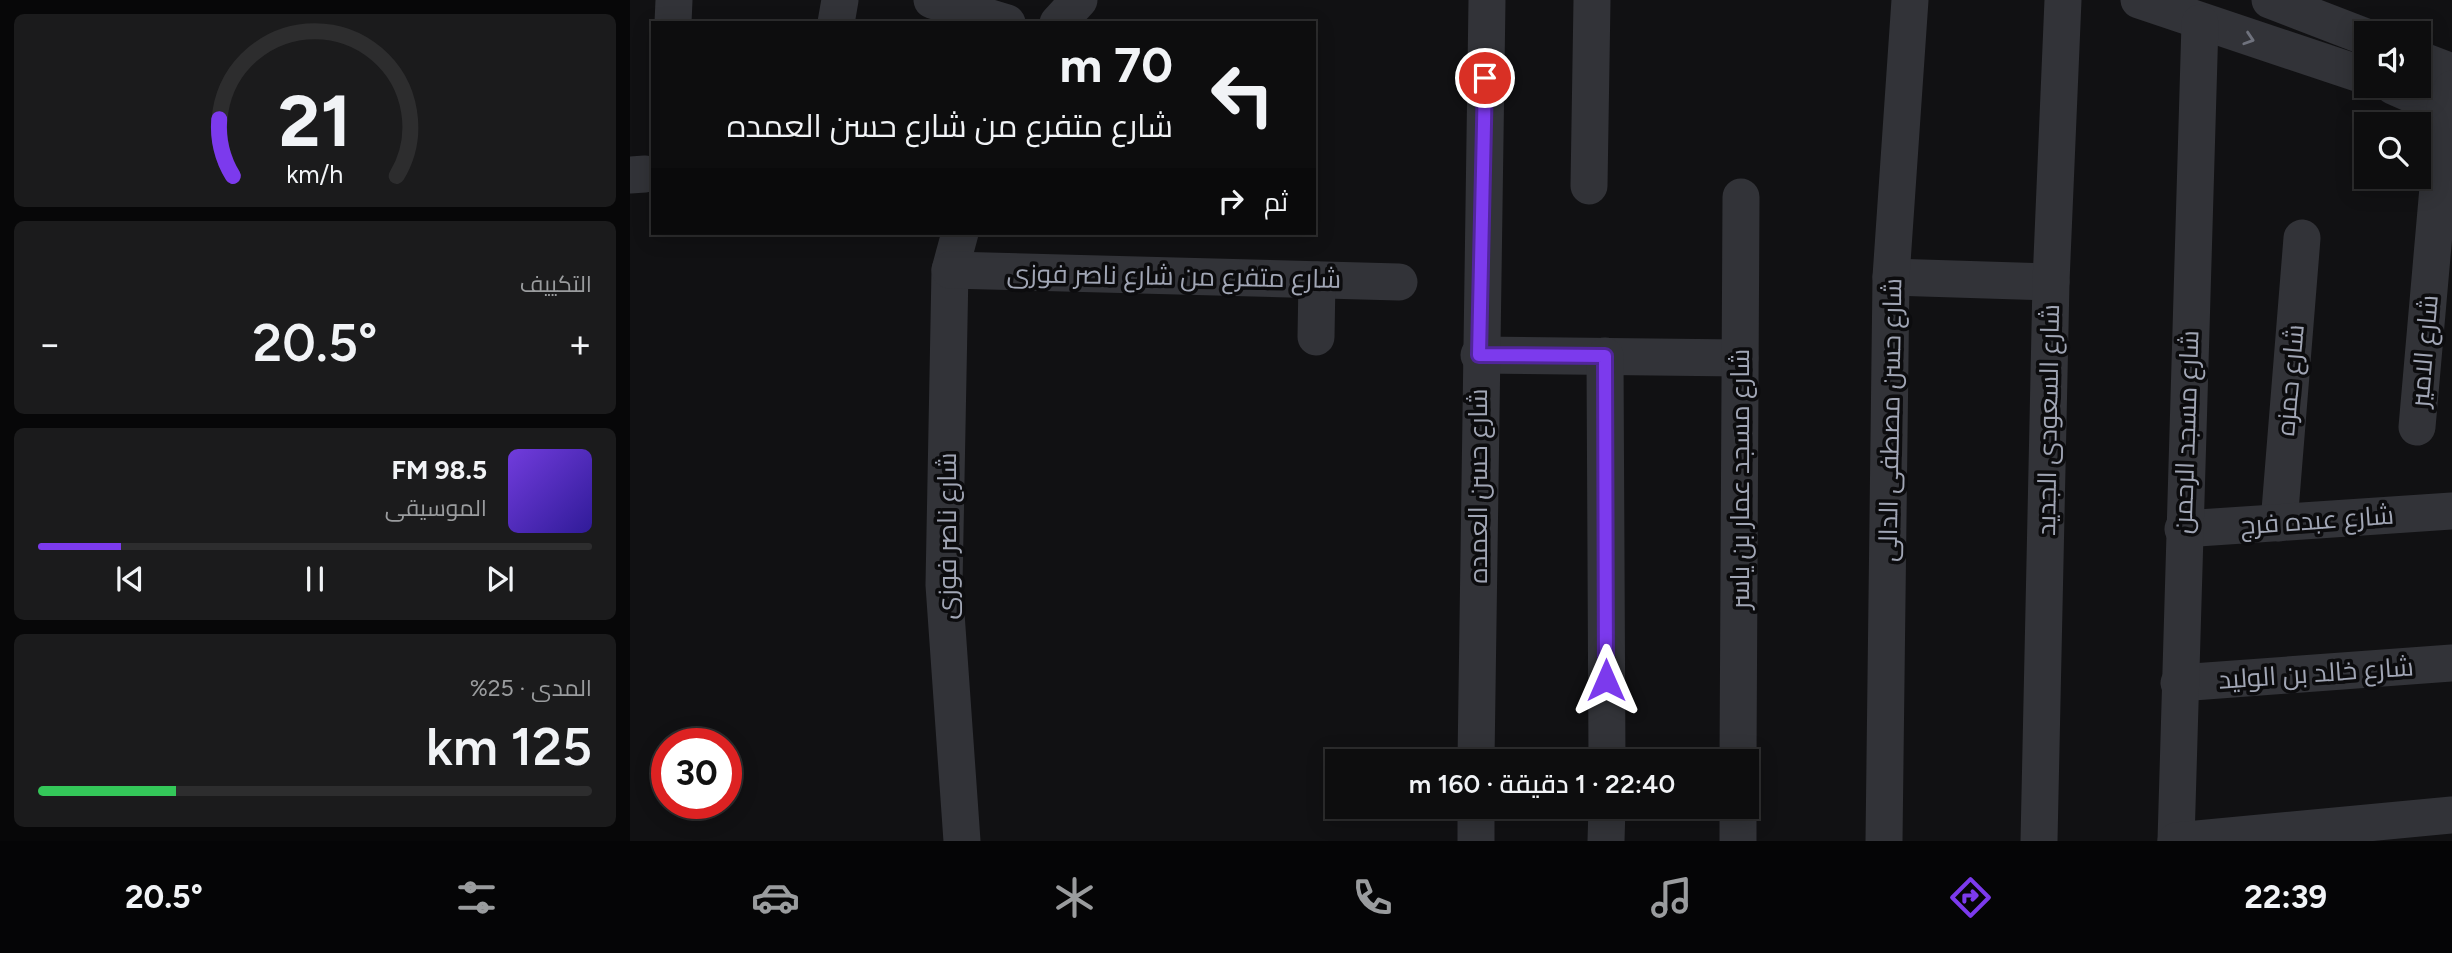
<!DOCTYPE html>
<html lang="ar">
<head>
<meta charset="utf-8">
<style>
	body { margin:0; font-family:Figtree,Cairo,sans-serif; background:#1b1b1c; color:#f1f3f6; direction:rtl; height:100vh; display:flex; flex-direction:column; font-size:26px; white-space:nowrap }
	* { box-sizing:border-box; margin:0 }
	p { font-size:23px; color:#9a9c9e }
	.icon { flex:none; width:38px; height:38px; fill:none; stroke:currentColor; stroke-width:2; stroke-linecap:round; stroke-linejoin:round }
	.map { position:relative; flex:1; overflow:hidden; direction:ltr }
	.panel { display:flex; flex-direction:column; gap:14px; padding:14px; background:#070708; width:630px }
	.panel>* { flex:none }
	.banner { position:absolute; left:21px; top:21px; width:665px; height:214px; border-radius:0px; box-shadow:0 4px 18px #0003,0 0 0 2px #2d2d2e; direction:rtl; background:#0d0d0e; color:#f1f3f6; overflow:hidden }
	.buttons { position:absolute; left:1724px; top:21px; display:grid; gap:14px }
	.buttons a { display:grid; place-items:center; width:77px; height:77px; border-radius:0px; background:#0d0d0e; box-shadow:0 4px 18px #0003,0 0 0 2px #2d2d2e; font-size:35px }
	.speed { position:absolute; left:21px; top:728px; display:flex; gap:14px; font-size:35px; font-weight:700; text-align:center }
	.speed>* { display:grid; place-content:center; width:91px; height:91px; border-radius:50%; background:#0d0d0e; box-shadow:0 4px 18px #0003,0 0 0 2px #2d2d2e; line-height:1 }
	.speed .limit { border:10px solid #d22; background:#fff; color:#111 }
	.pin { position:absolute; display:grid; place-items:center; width:60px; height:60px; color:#fff; margin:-30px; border:4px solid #fff; border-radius:50%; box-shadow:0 2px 7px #0007 }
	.me { position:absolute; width:77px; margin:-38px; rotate:0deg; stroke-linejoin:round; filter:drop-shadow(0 0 5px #0008) }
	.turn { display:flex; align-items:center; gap:24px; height:147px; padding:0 28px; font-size:32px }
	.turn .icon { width:91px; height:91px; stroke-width:2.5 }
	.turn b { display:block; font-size:49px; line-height:60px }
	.then { display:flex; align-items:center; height:66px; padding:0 28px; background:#0003; gap:14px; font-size:26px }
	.big { font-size:52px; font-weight:600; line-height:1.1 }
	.panel .tile { flex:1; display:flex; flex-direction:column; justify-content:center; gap:10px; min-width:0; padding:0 24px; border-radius:10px; background:#1b1b1c }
	.panel .dial { align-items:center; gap:0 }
	.dial svg { height:182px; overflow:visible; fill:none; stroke:#2d2d2e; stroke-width:7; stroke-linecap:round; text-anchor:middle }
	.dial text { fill:#f1f3f6; stroke:none }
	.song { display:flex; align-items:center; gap:21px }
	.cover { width:84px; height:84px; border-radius:10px; background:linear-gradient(135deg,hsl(260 70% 55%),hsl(250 70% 35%)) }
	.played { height:7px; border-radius:4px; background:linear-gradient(90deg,#7c3aed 15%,#2d2d2e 15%) }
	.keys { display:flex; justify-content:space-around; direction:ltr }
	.heat { display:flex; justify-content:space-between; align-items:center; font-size:38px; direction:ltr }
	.charge { height:10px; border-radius:5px; background:linear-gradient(90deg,#34c759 25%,#2d2d2e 0) }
	.trip { position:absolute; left:695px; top:749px; width:434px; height:70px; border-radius:0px; background:#0d0d0e; box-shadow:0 4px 18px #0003,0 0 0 2px #2d2d2e; font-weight:600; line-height:70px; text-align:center; direction:rtl }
	.menu { display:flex; height:112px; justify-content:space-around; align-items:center; background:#050506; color:#9a9c9e }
	.menu .icon { width:49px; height:49px }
	.menu .active { color:#7c3aed }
	.menu b { font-size:32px; color:#f1f3f6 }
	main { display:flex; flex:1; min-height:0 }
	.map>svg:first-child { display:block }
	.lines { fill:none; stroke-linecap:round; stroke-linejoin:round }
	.minor { stroke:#323338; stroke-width:37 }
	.oneway { stroke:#6f727d }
	.route-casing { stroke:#51269a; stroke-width:18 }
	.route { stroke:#7c3aed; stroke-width:12 }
	.labels { text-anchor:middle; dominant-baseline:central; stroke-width:7; stroke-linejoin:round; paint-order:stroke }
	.street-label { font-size:26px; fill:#a1a6b5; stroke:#0c0c0e }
</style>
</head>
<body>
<main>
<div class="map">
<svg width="1822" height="841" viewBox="0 0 1822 841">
	<rect width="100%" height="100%" fill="#111113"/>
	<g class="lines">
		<g class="minor">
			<polyline points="302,0 377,23"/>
			<polyline points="1509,0 1736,76"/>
			<polyline points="1640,0 1736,37"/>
			<polyline points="43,23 44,0"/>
			<polyline points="206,23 210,0"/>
			<polyline points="428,23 449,0"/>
			<polyline points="1788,59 1822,72"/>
			<polyline points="1763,86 1822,112"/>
			<polyline points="0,175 15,174"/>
			<polyline points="959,186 962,0"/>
			<polyline points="330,233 320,270 314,585 332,841"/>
			<polyline points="320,270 769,282"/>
			<polyline points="1261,277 1421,282"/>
			<polyline points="686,337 687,280"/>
			<polyline points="849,355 1110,358"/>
			<polyline points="975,356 977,761"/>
			<polyline points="1787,427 1815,108 1822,89"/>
			<polyline points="1649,523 1672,238"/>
			<polyline points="1553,529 1822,511"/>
			<polyline points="1549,683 1822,663"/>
			<polyline points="846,761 857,0"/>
			<polyline points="1108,761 1111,197"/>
			<polyline points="846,841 846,807"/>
			<polyline points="976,841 977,807"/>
			<polyline points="1108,841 1108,807"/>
			<polyline points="1254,841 1261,277 1280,0"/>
			<polyline points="1409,841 1421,282 1433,0"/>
			<polyline points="1546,841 1570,23"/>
			<polyline points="1546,841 1822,815"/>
		</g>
	</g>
	<defs><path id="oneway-chevron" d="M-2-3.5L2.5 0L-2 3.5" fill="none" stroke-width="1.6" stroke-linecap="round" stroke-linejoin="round" transform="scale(1.75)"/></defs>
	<use class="oneway" href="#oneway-chevron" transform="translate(1619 39) rotate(18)"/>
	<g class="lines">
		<defs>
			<polyline id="route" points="855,78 849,355 975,356 976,680"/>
		</defs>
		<use href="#route" class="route-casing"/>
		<use href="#route" class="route"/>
	</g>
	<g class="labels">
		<g class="street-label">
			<text transform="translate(544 276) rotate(1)">شارع متفرع من شارع ناصر فوزى</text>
			<text transform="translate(1794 351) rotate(-85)">شارع الامير</text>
			<text transform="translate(1660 380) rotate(-85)">شارع حمزه</text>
			<text transform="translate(1260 420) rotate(-89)">شارع حسن مصطفى الدالى</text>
			<text transform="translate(1418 420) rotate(-89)">شارع السعودى الجديد</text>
			<text transform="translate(1556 432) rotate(-88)">شارع مسجد الرحمن</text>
			<text transform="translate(1110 479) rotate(-90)">شارع مسجد عمار بن ياسر</text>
			<text transform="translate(848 486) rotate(-90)">شارع حسن العمده</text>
			<text transform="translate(1687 520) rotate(-4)">شارع عبده فرج</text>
			<text transform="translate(317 536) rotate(-90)">شارع ناصر فوزى</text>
			<text transform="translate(1686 673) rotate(-4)">شارع خالد بن الوليد</text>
		</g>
	</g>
</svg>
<div class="buttons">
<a><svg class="icon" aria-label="sound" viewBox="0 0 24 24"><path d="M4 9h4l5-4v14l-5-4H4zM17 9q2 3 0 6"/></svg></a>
<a><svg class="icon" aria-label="search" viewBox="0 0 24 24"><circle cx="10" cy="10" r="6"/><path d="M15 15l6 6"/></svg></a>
</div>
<div class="speed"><div class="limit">30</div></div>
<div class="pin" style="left:855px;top:78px;background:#d93025"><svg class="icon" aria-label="arrive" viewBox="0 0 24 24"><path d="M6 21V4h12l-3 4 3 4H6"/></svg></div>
<svg class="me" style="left:976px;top:680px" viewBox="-20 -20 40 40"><path d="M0-17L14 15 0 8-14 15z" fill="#7c3aed" stroke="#fff" stroke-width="4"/></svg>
<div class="trip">22:40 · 1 دقيقة · 160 m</div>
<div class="banner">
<div class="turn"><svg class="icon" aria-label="left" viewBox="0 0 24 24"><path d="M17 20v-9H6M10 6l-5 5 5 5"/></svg><div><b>70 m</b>شارع متفرع من شارع حسن العمده</div></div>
<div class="then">ثم<svg class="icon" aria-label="right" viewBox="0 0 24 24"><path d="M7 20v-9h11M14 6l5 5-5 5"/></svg></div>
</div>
</div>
<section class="panel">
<div class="tile dial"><svg viewBox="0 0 100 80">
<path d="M14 69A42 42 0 1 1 86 69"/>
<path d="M14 69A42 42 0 0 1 8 44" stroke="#7c3aed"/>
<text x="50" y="56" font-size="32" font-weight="700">21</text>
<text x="50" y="72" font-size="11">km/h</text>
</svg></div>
<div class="tile"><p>التكييف</p>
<div class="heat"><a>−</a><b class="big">20.5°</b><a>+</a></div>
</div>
<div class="tile">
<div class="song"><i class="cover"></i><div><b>98.5 FM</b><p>الموسيقى</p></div></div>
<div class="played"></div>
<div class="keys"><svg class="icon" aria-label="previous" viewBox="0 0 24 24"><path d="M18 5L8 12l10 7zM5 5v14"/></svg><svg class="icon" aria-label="pause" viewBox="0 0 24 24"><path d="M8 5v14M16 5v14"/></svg><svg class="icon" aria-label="next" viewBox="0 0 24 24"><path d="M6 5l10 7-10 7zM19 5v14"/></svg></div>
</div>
<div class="tile"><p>المدى · 25%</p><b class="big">125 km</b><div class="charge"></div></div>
</section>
</main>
<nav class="menu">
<b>22:39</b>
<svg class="icon active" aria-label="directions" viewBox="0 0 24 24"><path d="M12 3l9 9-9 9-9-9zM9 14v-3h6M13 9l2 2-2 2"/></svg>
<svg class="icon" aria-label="music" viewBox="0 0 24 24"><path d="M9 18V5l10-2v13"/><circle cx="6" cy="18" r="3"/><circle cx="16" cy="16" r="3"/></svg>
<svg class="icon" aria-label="phone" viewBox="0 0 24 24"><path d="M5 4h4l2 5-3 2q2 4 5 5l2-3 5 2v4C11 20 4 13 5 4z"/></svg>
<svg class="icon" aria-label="climate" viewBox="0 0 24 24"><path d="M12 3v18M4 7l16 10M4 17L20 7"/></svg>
<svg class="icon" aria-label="car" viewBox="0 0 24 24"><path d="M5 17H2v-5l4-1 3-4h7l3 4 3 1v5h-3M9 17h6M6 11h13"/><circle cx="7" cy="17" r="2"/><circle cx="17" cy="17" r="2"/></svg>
<svg class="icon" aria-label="filters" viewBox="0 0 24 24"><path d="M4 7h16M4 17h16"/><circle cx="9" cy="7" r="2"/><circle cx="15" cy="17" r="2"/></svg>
<b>20.5°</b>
</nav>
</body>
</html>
